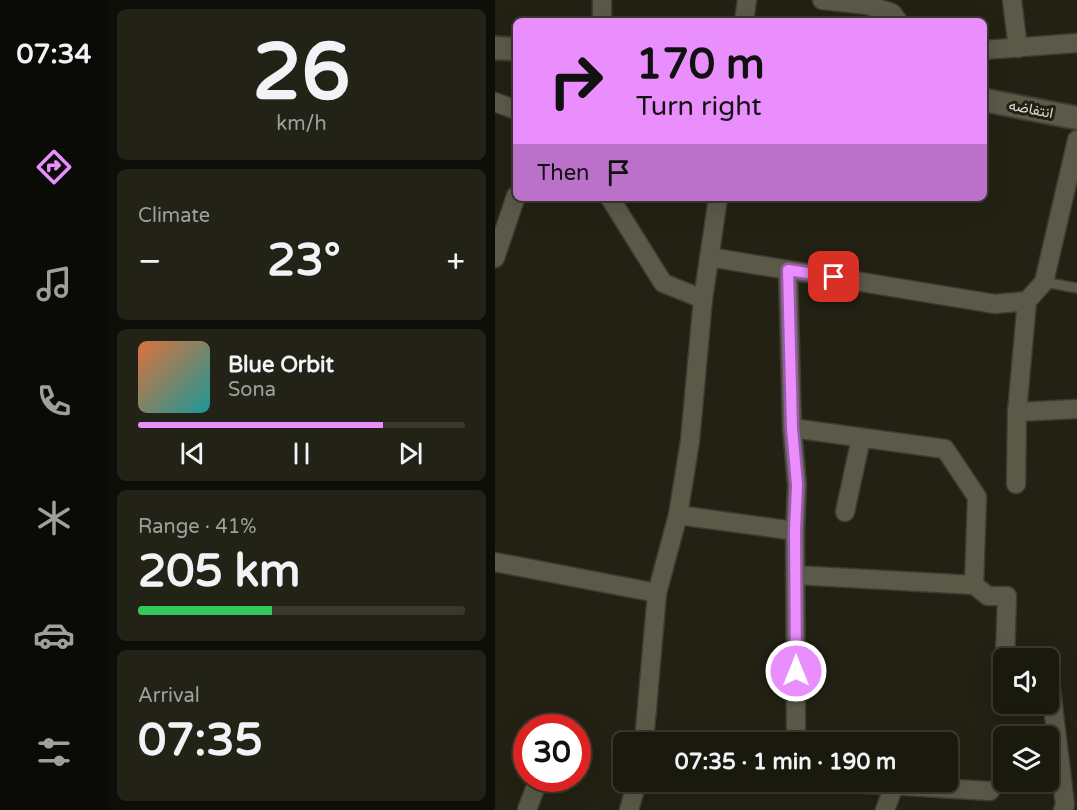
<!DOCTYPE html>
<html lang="en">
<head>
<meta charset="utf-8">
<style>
	body { margin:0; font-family:"Varela Round",Vazirmatn,sans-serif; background:#232217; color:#f1f3f6; height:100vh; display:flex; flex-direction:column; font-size:22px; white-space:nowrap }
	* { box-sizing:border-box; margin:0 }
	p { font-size:20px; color:#9fa09e }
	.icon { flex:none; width:33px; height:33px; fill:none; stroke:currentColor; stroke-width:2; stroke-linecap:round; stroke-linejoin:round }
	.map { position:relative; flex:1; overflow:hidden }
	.drawer { display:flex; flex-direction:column; gap:9px; padding:9px; background:#0e0e08; width:387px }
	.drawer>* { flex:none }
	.banner { position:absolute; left:18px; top:18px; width:474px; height:183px; border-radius:9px; box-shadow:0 6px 24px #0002,0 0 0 2px #38382e; background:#ea8dfd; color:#111; overflow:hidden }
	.buttons { position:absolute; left:498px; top:648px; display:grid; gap:12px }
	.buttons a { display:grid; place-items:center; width:66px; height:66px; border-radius:9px; background:#1a190e; box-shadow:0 6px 24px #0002,0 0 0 2px #38382e; font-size:30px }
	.speed { position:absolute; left:18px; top:714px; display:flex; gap:12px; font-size:30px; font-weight:700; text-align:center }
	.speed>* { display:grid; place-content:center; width:78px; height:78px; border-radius:50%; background:#1a190e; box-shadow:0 6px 24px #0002,0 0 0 2px #38382e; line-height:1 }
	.speed .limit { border:9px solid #d22; background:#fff; color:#111 }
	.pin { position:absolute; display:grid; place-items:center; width:51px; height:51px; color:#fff; margin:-26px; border-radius:12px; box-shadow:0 3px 9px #0006 }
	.me { position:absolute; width:66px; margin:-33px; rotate:0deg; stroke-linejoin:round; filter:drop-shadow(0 0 4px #0008) }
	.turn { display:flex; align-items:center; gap:21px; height:126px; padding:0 24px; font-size:27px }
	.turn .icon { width:78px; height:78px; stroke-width:2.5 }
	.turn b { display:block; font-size:42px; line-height:51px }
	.then { display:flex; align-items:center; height:57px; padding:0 24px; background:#0003; gap:12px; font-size:22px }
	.big { font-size:45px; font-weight:800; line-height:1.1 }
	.drawer .card { flex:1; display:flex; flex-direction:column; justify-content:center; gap:9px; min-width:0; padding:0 21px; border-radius:9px; background:#232217 }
	.drawer .dial { align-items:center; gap:0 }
	.dial b { font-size:78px; line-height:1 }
	.song { display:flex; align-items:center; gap:18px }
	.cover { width:72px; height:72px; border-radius:9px; background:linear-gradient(135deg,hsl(20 70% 55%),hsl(180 70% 35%)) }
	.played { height:6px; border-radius:3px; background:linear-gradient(90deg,#ea8dfd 75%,#38382e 75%) }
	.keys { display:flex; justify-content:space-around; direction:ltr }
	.heat { display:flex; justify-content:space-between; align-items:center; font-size:33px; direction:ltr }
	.charge { height:9px; border-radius:4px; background:linear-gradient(90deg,#34c759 41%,#38382e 0) }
	.trip { position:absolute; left:118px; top:732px; width:345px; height:60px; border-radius:9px; background:#1a190e; box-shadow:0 6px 24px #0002,0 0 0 2px #38382e; font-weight:800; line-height:60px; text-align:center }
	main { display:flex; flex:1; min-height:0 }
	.tabs { display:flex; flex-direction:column; width:108px; justify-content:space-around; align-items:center; background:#0a0a06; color:#9fa09e }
	.tabs .icon { width:42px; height:42px }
	.tabs .on { color:#ea8dfd }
	.tabs b { font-size:27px; color:#f1f3f6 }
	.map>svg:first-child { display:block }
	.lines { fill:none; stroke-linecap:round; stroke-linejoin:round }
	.service-casing { stroke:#3d3c33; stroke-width:12 }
	.minor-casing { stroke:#3d3c33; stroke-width:21 }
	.tertiary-casing { stroke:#3d3c33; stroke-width:26 }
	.service { stroke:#5b5a49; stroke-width:9 }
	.minor { stroke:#5b5a49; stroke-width:18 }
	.tertiary { stroke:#5b5a49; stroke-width:22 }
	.route-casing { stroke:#985ca4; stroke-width:15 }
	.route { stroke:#ea8dfd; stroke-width:10 }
	.labels { text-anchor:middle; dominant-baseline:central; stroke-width:6; stroke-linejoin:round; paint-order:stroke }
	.street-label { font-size:15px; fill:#dad9d0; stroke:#232113 }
</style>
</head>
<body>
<main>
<nav class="tabs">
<b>07:34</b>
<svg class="icon on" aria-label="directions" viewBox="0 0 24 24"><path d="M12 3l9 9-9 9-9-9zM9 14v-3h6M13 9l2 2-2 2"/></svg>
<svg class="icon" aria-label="music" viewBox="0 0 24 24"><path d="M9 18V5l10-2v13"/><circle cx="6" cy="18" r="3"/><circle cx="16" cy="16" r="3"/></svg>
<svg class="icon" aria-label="phone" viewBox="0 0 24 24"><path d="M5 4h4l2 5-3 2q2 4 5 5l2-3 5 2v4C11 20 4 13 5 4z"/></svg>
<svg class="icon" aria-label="climate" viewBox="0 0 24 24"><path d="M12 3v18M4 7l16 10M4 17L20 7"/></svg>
<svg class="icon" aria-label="car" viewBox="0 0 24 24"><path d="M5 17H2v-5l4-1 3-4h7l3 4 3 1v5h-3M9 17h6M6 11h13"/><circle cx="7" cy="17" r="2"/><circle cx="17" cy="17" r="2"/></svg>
<svg class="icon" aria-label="filters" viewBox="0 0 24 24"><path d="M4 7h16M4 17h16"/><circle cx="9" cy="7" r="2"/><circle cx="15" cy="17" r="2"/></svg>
</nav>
<section class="drawer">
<div class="card dial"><b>26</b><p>km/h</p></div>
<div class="card"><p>Climate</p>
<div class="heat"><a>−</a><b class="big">23°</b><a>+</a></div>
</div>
<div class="card">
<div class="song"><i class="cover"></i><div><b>Blue Orbit</b><p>Sona</p></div></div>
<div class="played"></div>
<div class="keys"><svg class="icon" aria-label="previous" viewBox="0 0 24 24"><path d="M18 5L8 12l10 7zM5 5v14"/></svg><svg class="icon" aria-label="pause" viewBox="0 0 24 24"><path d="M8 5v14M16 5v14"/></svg><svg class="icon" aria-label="next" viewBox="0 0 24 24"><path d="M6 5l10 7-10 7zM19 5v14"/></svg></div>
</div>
<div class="card"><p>Range · 41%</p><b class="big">205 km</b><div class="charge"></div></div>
<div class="card"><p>Arrival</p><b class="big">07:35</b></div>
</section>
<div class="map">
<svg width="582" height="810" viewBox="0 0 582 810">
	<rect width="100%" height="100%" fill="#232113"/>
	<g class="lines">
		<defs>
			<polyline id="service" points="549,282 582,288"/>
			<g id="minor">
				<polyline points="327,0 372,5 397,13 403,21"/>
				<polyline points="517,0 523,48"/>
				<polyline points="107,21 107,0"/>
				<polyline points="249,21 252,0"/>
				<polyline points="489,50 582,43"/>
				<polyline points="0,102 21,110"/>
				<polyline points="115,198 168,283 208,299"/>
				<polyline points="214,257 500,304 532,301 549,282 582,140"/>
				<polyline points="0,258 21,196"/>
				<polyline points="293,270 297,428 302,485 300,531 301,742"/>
				<polyline points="522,412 582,409"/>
				<polyline points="297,428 450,449 482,497 479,585 493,596 512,596 510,658"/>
				<polyline points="521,484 522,412 532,301"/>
				<polyline points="350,512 366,438"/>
				<polyline points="183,515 300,531"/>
				<polyline points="0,562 162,593"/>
				<polyline points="300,575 479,585"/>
				<polyline points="555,681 570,805 568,810"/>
				<polyline points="149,742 162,593 183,515 195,441 208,299 223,198"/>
				<polyline points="339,782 495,791"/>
				<polyline points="32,810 44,778"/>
				<polyline points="134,810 142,782"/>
				<polyline points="390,810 399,786"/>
			</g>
			<g id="tertiary">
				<polyline points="0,48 21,49"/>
				<polyline points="489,100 582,118"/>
			</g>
		</defs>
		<use href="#service" class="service-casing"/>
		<use href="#minor" class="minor-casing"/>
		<use href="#tertiary" class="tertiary-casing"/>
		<use href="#service" class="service"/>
		<use href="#minor" class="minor"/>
		<use href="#tertiary" class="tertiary"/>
	</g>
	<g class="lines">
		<defs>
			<polyline id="route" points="301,671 300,531 302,485 297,428 293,270 339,277"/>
		</defs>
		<use href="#route" class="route-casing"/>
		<use href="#route" class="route"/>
	</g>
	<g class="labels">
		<g class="street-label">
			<text transform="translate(536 109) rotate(11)">انتفاضه</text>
		</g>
	</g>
</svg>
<div class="buttons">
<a><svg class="icon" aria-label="sound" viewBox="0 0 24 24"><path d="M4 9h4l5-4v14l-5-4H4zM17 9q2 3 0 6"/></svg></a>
<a><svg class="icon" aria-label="layers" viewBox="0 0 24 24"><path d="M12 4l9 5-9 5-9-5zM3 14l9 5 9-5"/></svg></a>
</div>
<div class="speed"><div class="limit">30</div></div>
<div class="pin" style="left:339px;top:277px;background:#d93025"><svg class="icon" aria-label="arrive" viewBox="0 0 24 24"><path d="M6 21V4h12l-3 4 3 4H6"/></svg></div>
<svg class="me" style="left:301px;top:671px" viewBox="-20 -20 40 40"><circle r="17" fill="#ea8dfd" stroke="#fff" stroke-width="3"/><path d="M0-11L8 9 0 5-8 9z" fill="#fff"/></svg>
<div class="trip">07:35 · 1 min · 190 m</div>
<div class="banner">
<div class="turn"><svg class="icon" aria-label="right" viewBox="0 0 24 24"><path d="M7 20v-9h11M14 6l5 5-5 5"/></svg><div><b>170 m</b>Turn right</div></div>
<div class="then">Then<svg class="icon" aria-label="arrive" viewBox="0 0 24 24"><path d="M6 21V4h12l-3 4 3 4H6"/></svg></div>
</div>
</div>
</main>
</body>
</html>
